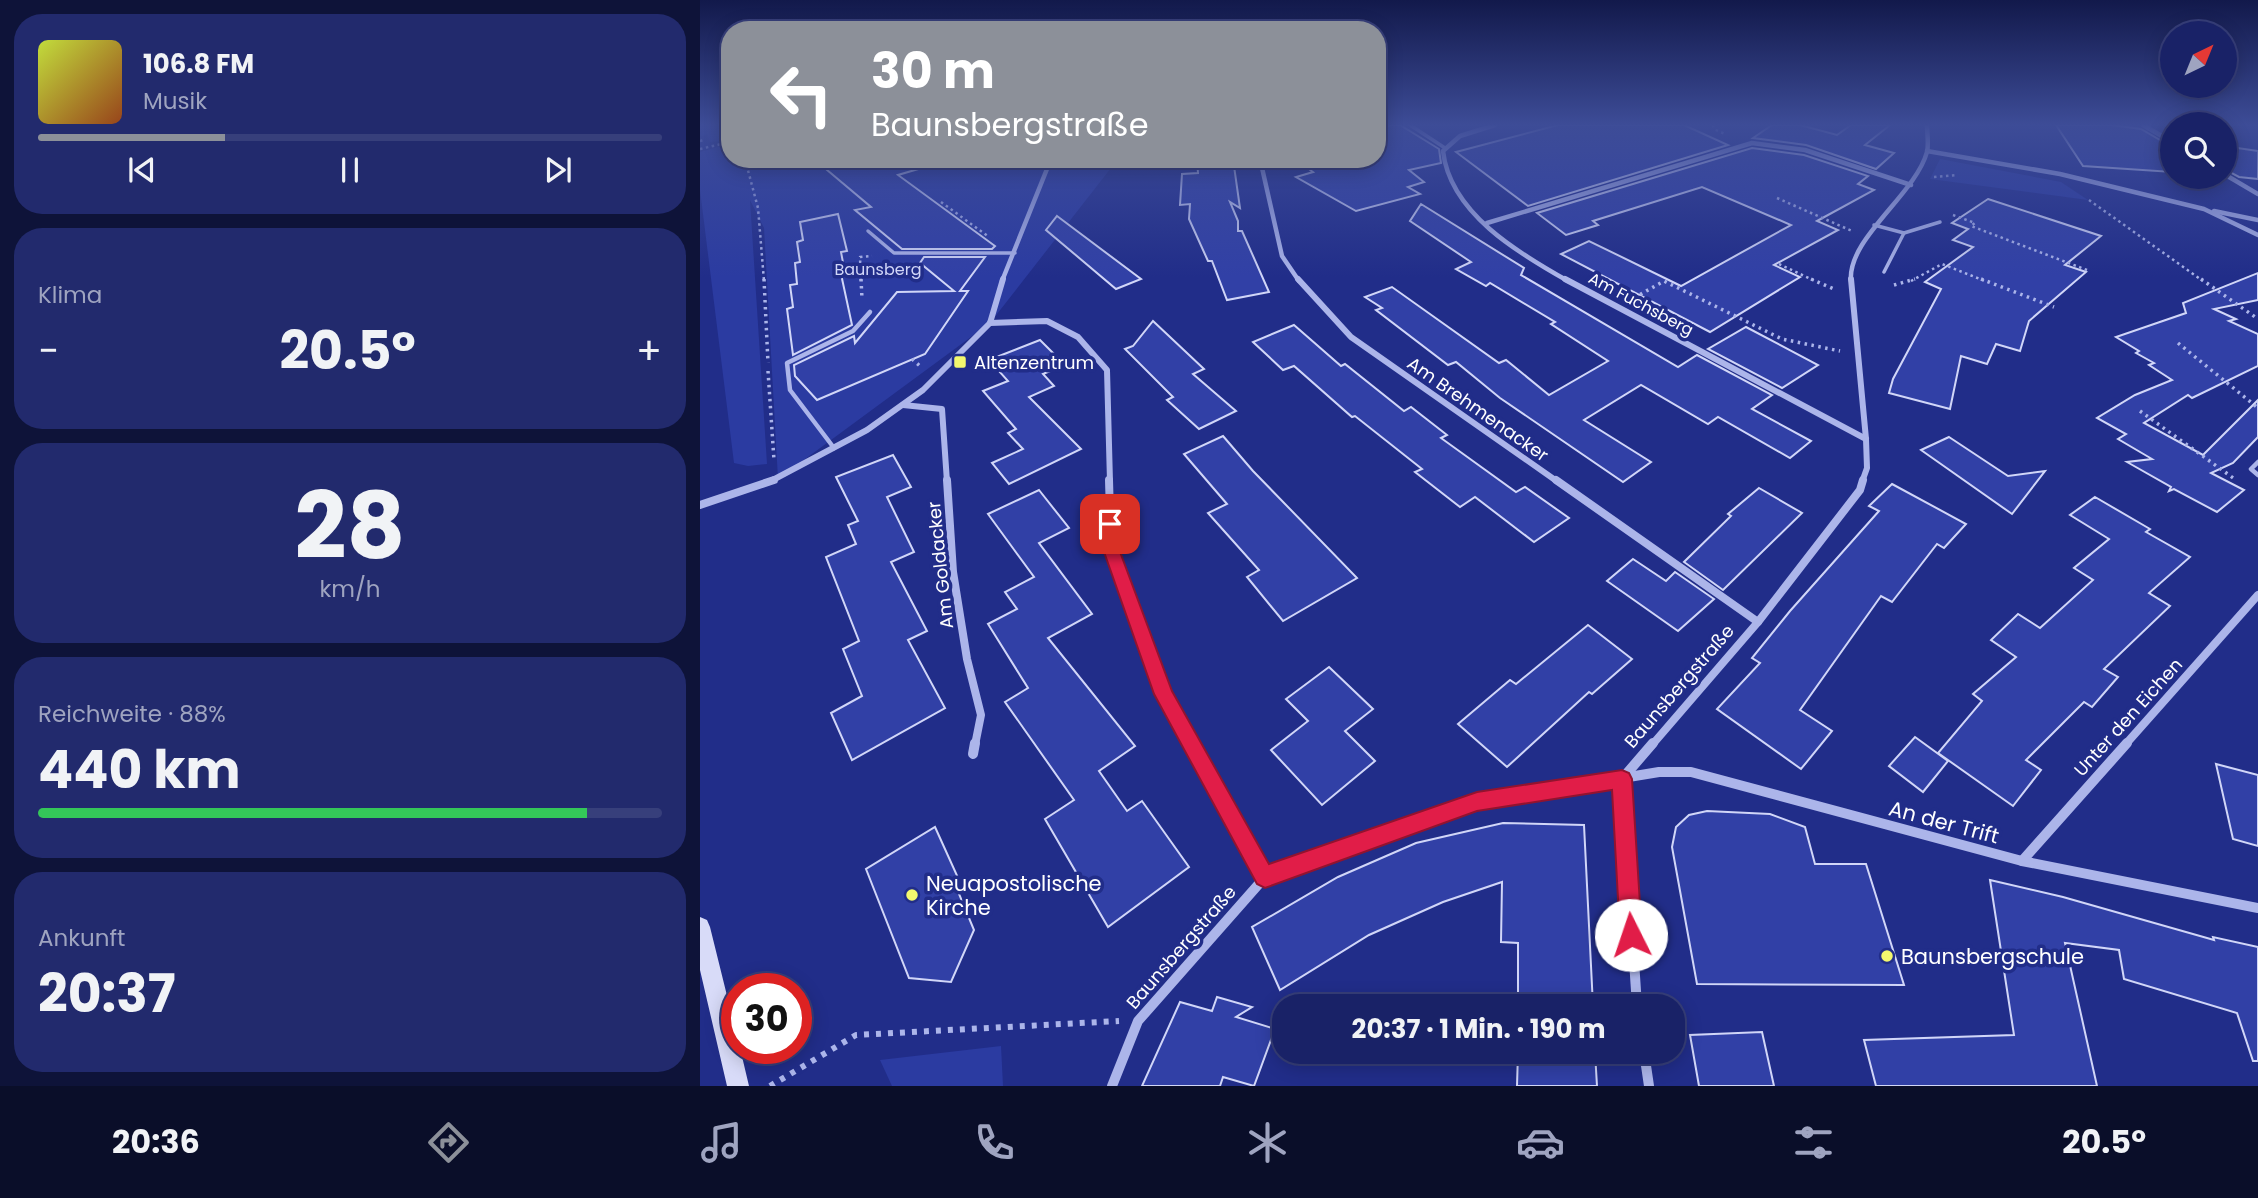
<!DOCTYPE html>
<html lang="de">
<head>
<meta charset="utf-8">
<style>
	body { margin:0; font-family:Poppins,sans-serif; background:#222a6d; color:#f1f3f6; height:100vh; display:flex; flex-direction:column; font-size:26px; white-space:nowrap }
	* { box-sizing:border-box; margin:0 }
	p { font-size:23px; color:#9fa4c0 }
	.icon { flex:none; width:38px; height:38px; fill:none; stroke:currentColor; stroke-width:2; stroke-linecap:round; stroke-linejoin:round }
	.map { position:relative; flex:1; overflow:hidden }
	.panel { display:flex; flex-direction:column; gap:14px; padding:14px; background:#0e1339; width:700px }
	.panel>* { flex:none }
	.banner { position:absolute; left:21px; top:21px; width:665px; height:147px; border-radius:28px; box-shadow:0 4px 18px #0003,0 0 0 2px #373f7b; background:#8c9099; color:#fff; overflow:hidden }
	.needle { width:46px; rotate:43deg }
	.fabs { position:absolute; left:1460px; top:21px; display:grid; gap:14px }
	.fabs a { display:grid; place-items:center; width:77px; height:77px; border-radius:50%; background:#192267; box-shadow:0 4px 18px #0003,0 0 0 2px #373f7b; font-size:35px }
	.speed { position:absolute; left:21px; top:973px; display:flex; gap:14px; font-size:35px; font-weight:700; text-align:center }
	.speed>* { display:grid; place-content:center; width:91px; height:91px; border-radius:50%; background:#192267; box-shadow:0 4px 18px #0003,0 0 0 2px #373f7b; line-height:1 }
	.speed .limit { border:10px solid #d22; background:#fff; color:#111 }
	.pin { position:absolute; display:grid; place-items:center; width:60px; height:60px; color:#fff; margin:-30px; border-radius:14px; box-shadow:0 4px 10px #0006 }
	.me { position:absolute; width:77px; margin:-38px; rotate:356deg; stroke-linejoin:round; filter:drop-shadow(0 0 5px #0008) }
	.turn { display:flex; align-items:center; gap:24px; height:147px; padding:0 35px; font-size:32px }
	.turn .icon { width:91px; height:91px; stroke-width:2.5 }
	.turn b { display:block; font-size:49px; line-height:60px }
	.big { font-size:52px; font-weight:700; line-height:1.1 }
	.panel .tile { flex:1; display:flex; flex-direction:column; justify-content:center; gap:10px; min-width:0; padding:0 24px; border-radius:28px; background:#222a6d }
	.panel .dial { align-items:center; gap:0 }
	.dial b { font-size:91px; line-height:1 }
	.song { display:flex; align-items:center; gap:21px }
	.cover { width:84px; height:84px; border-radius:10px; background:linear-gradient(135deg,hsl(70 70% 55%),hsl(20 70% 35%)) }
	.played { height:7px; border-radius:4px; background:linear-gradient(90deg,#8c9099 30%,#373f7b 30%) }
	.keys { display:flex; justify-content:space-around; direction:ltr }
	.heat { display:flex; justify-content:space-between; align-items:center; font-size:38px; direction:ltr }
	.charge { height:10px; border-radius:5px; background:linear-gradient(90deg,#34c759 88%,#373f7b 0) }
	.trip { position:absolute; left:572px; top:994px; width:413px; height:70px; border-radius:28px; background:#192267; box-shadow:0 4px 18px #0003,0 0 0 2px #373f7b; font-weight:700; line-height:70px; text-align:center }
	.menu { display:flex; height:112px; justify-content:space-around; align-items:center; background:#0a0e29; color:#9fa4c0 }
	.menu .icon { width:49px; height:49px }
	.menu .selected { color:#8c9099 }
	.menu b { font-size:32px; color:#f1f3f6 }
	main { display:flex; flex:1; min-height:0 }
	.map>svg:first-child { display:block }
	.green { fill:#2b3ba1 }
	.building { fill:#3140a6; stroke:#d1d6f8; stroke-width:2 }
	.lines { fill:none; stroke-linecap:round; stroke-linejoin:round }
	.path-far2 { stroke:#acb5ea; stroke-width:2.5; stroke-dasharray:2.5 3.5; stroke-linecap:butt }
	.path-far1 { stroke:#acb5ea; stroke-width:3.5; stroke-dasharray:2.5 4.5; stroke-linecap:butt }
	.path { stroke:#acb5ea; stroke-width:6; stroke-dasharray:5 7; stroke-linecap:butt }
	.lane-far1 { stroke:#acb5ea; stroke-width:3.5 }
	.lane { stroke:#acb5ea; stroke-width:4.5 }
	.street-far3 { stroke:#acb5ea; stroke-width:4.5 }
	.street-far2 { stroke:#acb5ea; stroke-width:6 }
	.street-far1 { stroke:#acb5ea; stroke-width:8 }
	.street { stroke:#acb5ea; stroke-width:10 }
	.secondary { fill:#d8dbf8; fill-rule:evenodd }
	.route { fill:#e11d48; stroke:#92132f; stroke-width:2 }
	.poi-dot { fill:#f3f76e; stroke:#212d89; stroke-width:2.5 }
	.labels { text-anchor:middle; dominant-baseline:central; stroke-width:7; stroke-linejoin:round; paint-order:stroke }
	.far-park-label { font-size:16px; fill:#d1d6f8; stroke:#212d89 }
	.far-street-label { font-size:16px; fill:#fff; stroke:#212d89 }
	.poi-label { font-size:18px; fill:#fff; stroke:#212d89; text-anchor:start }
	.street-label { font-size:18px; fill:#fff; stroke:#212d89 }
	.near-street-label { font-size:21px; fill:#fff; stroke:#212d89 }
	.near-poi-label { font-size:21px; fill:#fff; stroke:#212d89; text-anchor:start }
</style>
</head>
<body>
<main>
<section class="panel">
<div class="tile">
<div class="song"><i class="cover"></i><div><b>106.8 FM</b><p>Musik</p></div></div>
<div class="played"></div>
<div class="keys"><svg class="icon" aria-label="previous" viewBox="0 0 24 24"><path d="M18 5L8 12l10 7zM5 5v14"/></svg><svg class="icon" aria-label="pause" viewBox="0 0 24 24"><path d="M8 5v14M16 5v14"/></svg><svg class="icon" aria-label="next" viewBox="0 0 24 24"><path d="M6 5l10 7-10 7zM19 5v14"/></svg></div>
</div>
<div class="tile"><p>Klima</p>
<div class="heat"><a>−</a><b class="big">20.5°</b><a>+</a></div>
</div>
<div class="tile dial"><b>28</b><p>km/h</p></div>
<div class="tile"><p>Reichweite · 88%</p><b class="big">440 km</b><div class="charge"></div></div>
<div class="tile"><p>Ankunft</p><b class="big">20:37</b></div>
</section>
<div class="map">
<svg width="1558" height="1086" viewBox="0 0 1558 1086">
	<rect width="100%" height="100%" fill="#212d89"/>
	<g class="green">
		<polygon points="0,125 30,125 30,159 418,159 290,323 78,479 64,228 50,200 67,464 48,466 34,463 0,190 0,152 25,145 23,141 10,142 7,135 1,136"/>
		<polygon points="1240,159 1361,182 1388,200 1230,179"/>
		<polygon points="301,1046 303,1086 192,1086 180,1060"/>
	</g>
	<g class="building">
		<polygon points="691,125 700,125 739,149 741,163 709,170 724,182 708,187 720,194 656,211 596,177 613,172 595,159 677,159 677,129"/>
		<polygon points="858,125 984,125 1028,145 828,206 756,152"/>
		<polygon points="1072,125 1100,125 1137,135 1151,125 1190,125 1165,145 1194,153 1176,169 1106,145 1053,138"/>
		<polygon points="1356,125 1412,125 1441,129 1472,147 1472,172 1383,166"/>
		<polygon points="1524,146 1558,151 1558,179 1539,177 1524,169"/>
		<polygon points="1052,148 1104,155 1168,176 1158,184 1174,190 1117,221 1138,230 1074,265 1100,277 1010,332 861,254 889,241 981,286 1091,225 1002,187 893,221 898,225 866,235 837,213"/>
		<polygon points="114,159 231,159 232,165 198,175 295,246 292,249 202,249 155,210 171,207"/>
		<polygon points="497,159 533,159 540,208 530,202 538,221 538,231 542,231 569,292 527,300 512,261 508,261 489,219 490,204 480,205 482,174 498,173"/>
		<polygon points="1288,199 1401,236 1365,265 1386,272 1329,321 1320,351 1296,344 1287,364 1261,356 1250,409 1189,393 1193,379 1241,289 1225,282 1273,247 1253,240 1268,229 1252,223"/>
		<polygon points="721,204 824,268 821,275 978,367 997,355 1072,395 1052,409 1111,441 1090,458 1018,417 1008,424 941,385 884,420 951,462 923,482 800,398 756,362 748,365 676,310 682,308 665,297 692,287 799,363 806,360 849,395 908,361 851,324 855,322 790,283 786,286 756,269 771,262 710,221"/>
		<polygon points="138,214 147,251 141,252 145,273 141,274 152,325 93,355 87,309 93,307 90,285 97,284 95,263 100,262 97,242 103,240 100,222"/>
		<polygon points="357,216 441,279 416,289 346,230"/>
		<polygon points="224,257 285,257 260,291 268,291 225,354 117,400 95,376 94,365 154,336 155,343 197,292 254,291 220,263"/>
		<polygon points="1558,273 1558,300 1514,309 1536,319 1529,321 1558,334 1558,366 1492,398 1488,395 1444,423 1503,455 1558,400 1558,437 1533,463 1511,473 1544,490 1517,512 1474,489 1469,491 1471,487 1427,462 1452,459 1418,439 1426,434 1397,418 1435,395 1472,380 1449,365 1454,363 1436,353 1439,351 1416,337 1486,313 1483,303"/>
		<polygon points="453,321 504,369 493,374 536,411 499,429 467,400 473,397 425,349 433,346"/>
		<polygon points="594,325 641,366 645,364 704,411 711,407 747,435 741,438 816,492 825,487 869,518 834,542 775,497 760,507 715,472 722,469 655,416 652,417 594,366 583,370 553,342"/>
		<polygon points="1046,327 1118,365 1082,388 1008,349"/>
		<polygon points="340,340 365,365 343,374 354,386 329,397 381,449 309,484 292,463 323,449 308,433 316,429 283,391 308,381 289,360"/>
		<polygon points="523,436 553,471 657,578 583,621 547,577 559,570 508,513 527,504 484,454"/>
		<polygon points="1249,437 1308,476 1345,471 1312,514 1221,450"/>
		<polygon points="193,455 211,487 187,497 214,552 191,562 227,631 208,640 245,708 152,760 131,713 162,696 143,649 159,641 126,557 156,544 148,525 158,521 136,477"/>
		<polygon points="1192,484 1266,524 1244,548 1237,544 1192,602 1181,596 1100,710 1132,731 1101,769 1017,709 1060,663 1052,658 1090,611 1179,511 1169,506"/>
		<polygon points="1059,488 1102,513 1023,590 984,562 1031,516 1028,514"/>
		<polygon points="339,490 369,528 339,543 392,614 348,638 435,746 399,771 427,811 442,801 489,867 408,927 345,819 374,800 305,702 328,688 288,624 317,609 305,592 334,577 288,514"/>
		<polygon points="1395,497 1450,529 1446,532 1490,557 1449,593 1470,606 1404,669 1418,677 1392,707 1384,702 1326,760 1341,770 1313,806 1238,753 1282,701 1273,694 1316,657 1291,640 1318,614 1340,628 1393,580 1374,568 1409,539 1370,515"/>
		<polygon points="933,559 966,581 975,572 1014,599 978,631 907,581"/>
		<polygon points="888,625 932,659 892,694 889,692 807,767 758,724 810,680 816,684"/>
		<polygon points="629,667 673,709 645,731 675,761 622,805 571,750 608,721 586,699"/>
		<polygon points="1215,737 1248,761 1223,792 1189,766"/>
		<polygon points="1516,764 1558,775 1558,846 1533,839"/>
		<polygon points="1007,811 1070,814 1105,827 1115,864 1166,864 1204,985 997,984 972,847 976,827 989,815"/>
		<polygon points="803,823 884,825 893,1006 818,1006 818,943 801,942 802,882 743,902 669,935 580,990 552,927 638,877 716,843"/>
		<polygon points="235,827 264,891 259,894 274,930 251,982 209,978 166,869"/>
		<polygon points="1290,880 1363,897 1514,940 1513,937 1558,947 1558,1061 1553,1061 1537,1013 1424,979 1419,950 1365,943 1397,1086 1176,1086 1164,1040 1314,1035"/>
		<polygon points="517,997 552,1007 536,1017 575,1029 554,1086 523,1077 520,1086 442,1086 480,1002 512,1011"/>
		<polygon points="1062,1032 1074,1086 999,1086 990,1035"/>
		<polygon points="818,1052 895,1052 897,1086 817,1086"/>
	</g>
	<g class="lines">
		<g class="path-far2">
			<polyline points="1013,125 1014,129 1025,134"/>
			<polyline points="0,141 3,140"/>
			<polyline points="0,149 30,142"/>
			<polyline points="45,159 58,208 64,281"/>
			<polyline points="298,159 310,167"/>
			<polyline points="1234,177 1257,175"/>
			<polyline points="1077,198 1152,231"/>
			<polyline points="1389,200 1503,281"/>
			<polyline points="241,202 289,237"/>
			<polyline points="1253,215 1275,223 1271,226 1387,270"/>
			<polyline points="1079,264 1115,281"/>
			<polyline points="161,281 160,257 172,256"/>
			<polyline points="1211,281 1242,264 1285,281"/>
		</g>
		<g class="path-far1">
			<polyline points="64,279 68,363"/>
			<polyline points="161,279 162,299"/>
			<polyline points="1111,279 1136,290"/>
			<polyline points="1281,279 1354,307"/>
			<polyline points="1501,279 1558,319"/>
			<polyline points="1194,285 1215,279"/>
			<polyline points="934,298 964,281 1082,339 1140,351"/>
			<polyline points="1478,343 1558,408"/>
			<polyline points="212,359 221,367"/>
			<polyline points="68,371 74,460"/>
			<polyline points="1440,411 1536,480"/>
		</g>
		<polyline class="path" points="70,1086 156,1035 419,1021"/>
		<g class="lane-far1">
			<polyline points="710,125 745,148"/>
			<polyline points="1174,225 1204,233 1240,222"/>
			<polyline points="168,231 194,253 315,253"/>
			<polyline points="1184,272 1204,233"/>
		</g>
		<g class="lane">
			<polyline points="134,448 90,390 87,363 153,331 170,312"/>
			<polyline points="1558,462 1551,469 1558,475"/>
		</g>
		<g class="street-far3">
			<path d="M795,125L760,136L743,151C750,213 818,253 868,281"/>
			<polyline points="1443,125 1472,142"/>
			<polyline points="1227,151 1360,174 1504,209 1558,235"/>
			<polyline points="560,159 582,256 599,281"/>
			<polyline points="1524,174 1558,194"/>
			<polyline points="1514,211 1558,220"/>
			<polyline points="787,223 1052,143 1105,150 1211,185"/>
			<polyline points="302,281 351,159"/>
			<path d="M1151,281C1147,239 1215,195 1227,152C1229,144 1227,133 1227,125"/>
		</g>
		<g class="street-far2">
			<polyline points="598,279 651,337 858,482"/>
			<polyline points="865,279 1166,439"/>
			<polyline points="1151,279 1166,439 1167,468 1162,482"/>
			<polyline points="290,323 347,321 378,337 407,370 410,482"/>
			<polyline points="203,405 242,409 247,482"/>
			<polyline points="69,482 167,430 223,390 290,323 303,279"/>
		</g>
		<g class="street-far1">
			<polyline points="247,480 253,572 267,659 281,715 275,745"/>
			<polyline points="409,480 411,549 464,694 492,745"/>
			<polyline points="856,480 1058,622"/>
			<polyline points="0,505 74,480"/>
			<polyline points="952,745 1058,622 1160,490 1163,480"/>
			<polyline points="1425,745 1558,595"/>
		</g>
		<g class="street">
			<polyline points="491,743 565,877"/>
			<polyline points="273,754 275,743"/>
			<polyline points="922,779 953,743"/>
			<polyline points="922,779 937,1006"/>
			<polyline points="1322,861 1427,743"/>
			<polyline points="944,1052 949,1086"/>
			<polyline points="412,1086 438,1021 565,877 777,802 959,772 991,772 1322,861 1558,908"/>
		</g>
		<polygon class="secondary" points="0,917 7,920 10,927 37,1036 37,1048 40,1048 49,1086 27,1086 0,970"/>
	</g>
	<linearGradient id="sky" x2="0" y2="1"><stop stop-color="#12194b"/><stop offset="0.45" stop-color="#3d4c97"/><stop offset="1" stop-color="#3d4c97" stop-opacity="0"/></linearGradient>
	<rect width="1558" height="277" fill="url(#sky)"/>
	<polygon class="route" points="410,518 418,524 419,549 472,691 569,864 777,792 922,770 929,773 932,779 942,935 939,943 931,946 923,943 920,935 912,790 777,811 565,888 557,884 454,694 403,549 402,524"/>
	<g class="poi-dot">
		<rect x="253" y="355" width="14" height="14" rx="3.5"/>
		<circle cx="212" cy="895" r="7"/>
		<circle cx="1187" cy="956" r="7"/>
	</g>
	<g class="labels">
		<g class="far-park-label">
			<text x="178" y="269">Baunsberg</text>
		</g>
		<g class="far-street-label">
			<text transform="translate(941 304) rotate(28)">Am Fuchsberg</text>
		</g>
		<g class="poi-label">
			<text x="274" y="362">Altenzentrum</text>
		</g>
		<g class="street-label">
			<text transform="translate(778 409) rotate(35)">Am Brehmenacker</text>
			<text transform="translate(240 565) rotate(-96)">Am Goldacker</text>
			<text transform="translate(979 686) rotate(-49)">Baunsbergstraße</text>
			<text transform="translate(1428 717) rotate(-48)">Unter den Eichen</text>
			<text transform="translate(481 947) rotate(-49)">Baunsbergstraße</text>
		</g>
		<g class="near-street-label">
			<text transform="translate(1244 822) rotate(15)">An der Trift</text>
		</g>
		<g class="near-poi-label">
			<text x="226" y="883">Neuapostolische<tspan x="226" dy="24">Kirche</tspan></text>
			<text x="1201" y="956">Baunsbergschule</text>
		</g>
	</g>
</svg>
<div class="fabs">
<a><svg class="needle" viewBox="-14 -14 28 28"><path d="M0-13l5 13h-10z" fill="#e53935"/><path d="M0 13l5-13h-10z" fill="#9fa4c0"/></svg></a>
<a><svg class="icon" aria-label="search" viewBox="0 0 24 24"><circle cx="10" cy="10" r="6"/><path d="M15 15l6 6"/></svg></a>
</div>
<div class="speed"><div class="limit">30</div></div>
<div class="pin" style="left:410px;top:524px;background:#d93025"><svg class="icon" aria-label="arrive" viewBox="0 0 24 24"><path d="M6 21V4h12l-3 4 3 4H6"/></svg></div>
<svg class="me" style="left:931px;top:935px" viewBox="-20 -20 40 40"><circle r="19" fill="#fff"/><path d="M0-13L10 11 0 6-10 11z" fill="#e11d48"/></svg>
<div class="trip">20:37 · 1 Min. · 190 m</div>
<div class="banner">
<div class="turn"><svg class="icon" aria-label="left" viewBox="0 0 24 24"><path d="M17 20v-9H6M10 6l-5 5 5 5"/></svg><div><b>30 m</b>Baunsbergstraße</div></div>
</div>
</div>
</main>
<nav class="menu">
<b>20:36</b>
<svg class="icon selected" aria-label="directions" viewBox="0 0 24 24"><path d="M12 3l9 9-9 9-9-9zM9 14v-3h6M13 9l2 2-2 2"/></svg>
<svg class="icon" aria-label="music" viewBox="0 0 24 24"><path d="M9 18V5l10-2v13"/><circle cx="6" cy="18" r="3"/><circle cx="16" cy="16" r="3"/></svg>
<svg class="icon" aria-label="phone" viewBox="0 0 24 24"><path d="M5 4h4l2 5-3 2q2 4 5 5l2-3 5 2v4C11 20 4 13 5 4z"/></svg>
<svg class="icon" aria-label="climate" viewBox="0 0 24 24"><path d="M12 3v18M4 7l16 10M4 17L20 7"/></svg>
<svg class="icon" aria-label="car" viewBox="0 0 24 24"><path d="M5 17H2v-5l4-1 3-4h7l3 4 3 1v5h-3M9 17h6M6 11h13"/><circle cx="7" cy="17" r="2"/><circle cx="17" cy="17" r="2"/></svg>
<svg class="icon" aria-label="filters" viewBox="0 0 24 24"><path d="M4 7h16M4 17h16"/><circle cx="9" cy="7" r="2"/><circle cx="15" cy="17" r="2"/></svg>
<b>20.5°</b>
</nav>
</body>
</html>
